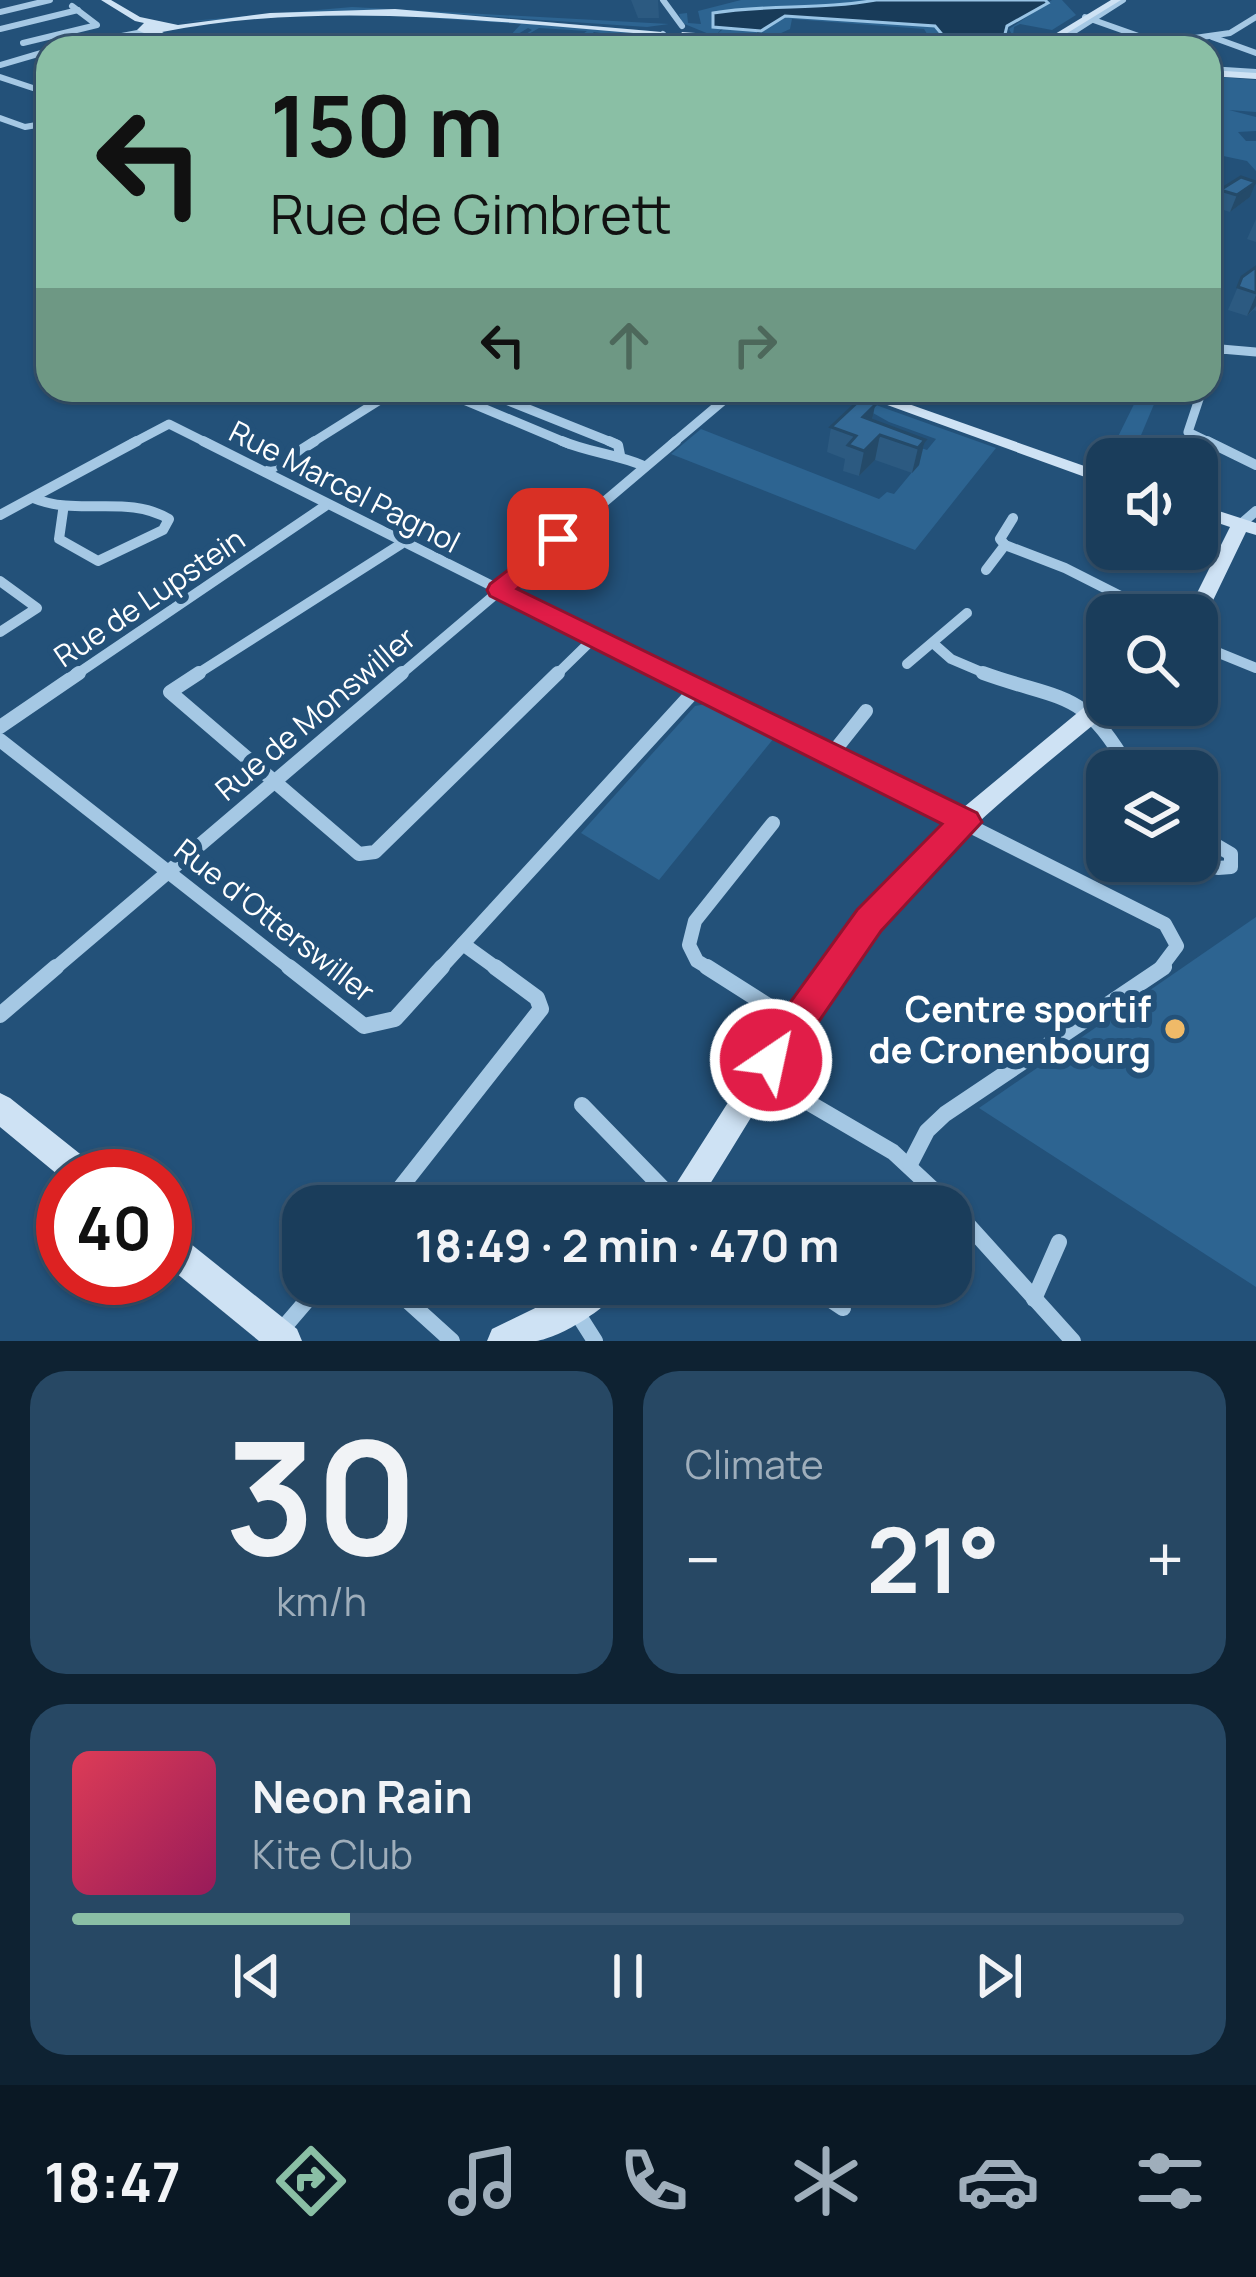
<!DOCTYPE html>
<html lang="en">
<head>
<meta charset="utf-8">
<style>
	body { margin:0; font-family:Manrope,sans-serif; background:#274864; color:#f1f3f6; height:100vh; display:flex; flex-direction:column; font-size:45px; white-space:nowrap }
	* { box-sizing:border-box; margin:0 }
	p { font-size:39px; color:#9faebb }
	.icon { flex:none; width:66px; height:66px; fill:none; stroke:currentColor; stroke-width:2; stroke-linecap:round; stroke-linejoin:round }
	.map { position:relative; height:1341px; overflow:hidden }
	.sheet { display:flex; flex-direction:column; gap:30px; padding:30px; background:#0e2232; flex:1 }
	.sheet>* { flex:none }
	.banner { position:absolute; left:36px; top:36px; width:1185px; height:366px; border-radius:36px; box-shadow:0 3px 9px #0004,0 0 0 3px #385671; background:#8abfa5; color:#111; overflow:hidden }
	.buttons { position:absolute; left:1086px; top:438px; display:grid; gap:24px }
	.buttons a { display:grid; place-items:center; width:132px; height:132px; border-radius:24px; background:#1a3d5b; box-shadow:0 3px 9px #0004,0 0 0 3px #385671; font-size:60px }
	.speed { position:absolute; left:36px; top:1149px; display:flex; gap:24px; font-size:60px; font-weight:700; text-align:center }
	.speed>* { display:grid; place-content:center; width:156px; height:156px; border-radius:50%; background:#1a3d5b; box-shadow:0 3px 9px #0004,0 0 0 3px #385671; line-height:1 }
	.speed .limit { border:18px solid #d22; background:#fff; color:#111 }
	.pin { position:absolute; display:grid; place-items:center; width:102px; height:102px; color:#fff; margin:-51px; border-radius:24px; box-shadow:0 6px 18px #0006 }
	.me { position:absolute; width:132px; margin:-66px; rotate:34deg; stroke-linejoin:round; filter:drop-shadow(0 0 9px #0008) }
	.turn { display:flex; align-items:center; gap:42px; height:252px; padding:0 36px; font-size:54px }
	.turn .icon { width:156px; height:156px; stroke-width:2.5 }
	.turn b { display:block; font-size:84px; line-height:102px }
	.lanes { display:flex; align-items:center; height:114px; padding:0 36px; background:#0003; justify-content:center; gap:60px; direction:ltr }
	.lanes .off { opacity:.35 }
	.big { font-size:90px; font-weight:700; line-height:1.1 }
	.sheet .tile { flex:1; display:flex; flex-direction:column; justify-content:center; gap:18px; min-width:0; padding:0 42px; border-radius:36px; background:#274864 }
	.sheet .dial { align-items:center; gap:0 }
	.dial b { font-size:156px; line-height:1 }
	.song { display:flex; align-items:center; gap:36px }
	.cover { width:144px; height:144px; border-radius:18px; background:linear-gradient(135deg,hsl(350 70% 55%),hsl(330 70% 35%)) }
	.played { height:12px; border-radius:6px; background:linear-gradient(90deg,#8abfa5 25%,#385671 25%) }
	.keys { display:flex; justify-content:space-around; direction:ltr }
	.heat { display:flex; justify-content:space-between; align-items:center; font-size:66px; direction:ltr }
	.sheet .tiles { flex:1; display:grid; gap:30px; grid-template-columns:1fr 1fr }
	.tile:last-child { grid-column:span 2 }
	.trip { position:absolute; left:282px; top:1185px; width:690px; height:120px; border-radius:36px; background:#1a3d5b; box-shadow:0 3px 9px #0004,0 0 0 3px #385671; font-weight:700; line-height:120px; text-align:center }
	.tab-bar { display:flex; height:192px; justify-content:space-around; align-items:center; background:#0a1824; color:#9faebb }
	.tab-bar .icon { width:84px; height:84px }
	.tab-bar .selected { color:#8abfa5 }
	.tab-bar b { font-size:54px; color:#f1f3f6 }
	.map>svg:first-child { display:block }
	.green { fill:#2d6491 }
	.water { fill:#183b59; stroke:#99c4e5; stroke-width:3 }
	.lines { fill:none; stroke-linecap:round; stroke-linejoin:round }
	.street-far4 { stroke:#a5c8e4; stroke-width:6 }
	.street-far3 { stroke:#a5c8e4; stroke-width:9 }
	.street-far2 { stroke:#a5c8e4; stroke-width:10 }
	.street-far1 { stroke:#a5c8e4; stroke-width:14 }
	.street { stroke:#a5c8e4; stroke-width:16 }
	.secondary { fill:#cee2f4; fill-rule:evenodd }
	.wall { fill:#2c5a81 }
	.shaded-wall { fill:#244a69 }
	.building { fill:#336996; stroke:#244a69; stroke-width:3 }
	.route { fill:#e11d48; stroke:#92132f; stroke-width:3 }
	.poi-dot { fill:#efba68; stroke:#235179; stroke-width:4.5 }
	.labels { text-anchor:middle; dominant-baseline:central; stroke-width:12; stroke-linejoin:round; paint-order:stroke }
	.street-label { font-size:30px; fill:#fff; stroke:#235179 }
	.near-poi-label { font-size:36px; font-weight:bold; fill:#fff; stroke:#235179; text-anchor:end }
</style>
</head>
<body>
<div class="map">
<svg width="1256" height="1341" viewBox="0 0 1256 1341">
	<rect width="100%" height="100%" fill="#235179"/>
	<g class="green">
		<path d="M741,0H876C821,10 768,3 714,13L713,26H724L717,34L727,26L761,31L785,16L936,26L950,44L991,47L1016,42L1009,29L1052,0H1062L1076,15L1052,30L1020,24L1014,27L1013,36L1026,38L1024,41L1028,44L1041,38L1029,45L1018,43L1026,48L929,46L926,43L932,42L924,29L792,19L790,29L779,34L923,48L743,38L829,42L709,34L682,23L679,14L687,13L688,23L701,24L698,11Z"/>
		<polygon points="352,7 669,24 647,27 422,12 652,31 660,35 652,48 623,46 635,45 640,39 594,32 576,47 566,46 587,31 539,28 527,35 549,37 523,36 532,30 528,28 513,37 562,43 507,39 521,24 355,13 179,22"/>
		<polygon points="1209,76 1256,80 1256,112 1229,110 1256,117 1256,131 1238,132 1246,141 1256,141 1256,171 1247,161 1209,153"/>
		<polygon points="1141,390 1160,390 1131,459 1107,459"/>
		<polygon points="862,400 996,448 915,550 671,454 701,429 879,499 887,492 894,494 918,465 880,434 927,450 936,439 889,422 857,404"/>
		<polygon points="706,704 774,738 659,880 581,833 695,706"/>
		<polygon points="1256,917 1256,1287 979,1108"/>
	</g>
	<path class="water" d="M876,0H1045L1048,3L1007,26L1005,34L1012,41L992,47L950,44L935,26L785,16L761,31L713,27V13C767,4 821,10 876,0Z"/>
	<g class="lines">
		<g class="street-far4">
			<polyline points="663,0 682,26"/>
			<polyline points="0,12 50,0"/>
			<polyline points="1085,17 1164,45"/>
			<polyline points="0,29 78,10"/>
			<polyline points="1212,37 1256,53"/>
			<polyline points="736,39 932,48"/>
			<polyline points="23,43 97,25 72,6"/>
			<polyline points="1159,43 1230,33 1256,17"/>
			<polyline points="59,48 148,31"/>
			<polyline points="503,48 520,43 571,48"/>
			<polyline points="655,48 663,34"/>
			<polyline points="1048,48 1123,0"/>
			<polyline points="0,65 48,51"/>
			<polyline points="1209,69 1256,72"/>
			<polyline points="0,77 48,93"/>
			<polyline points="0,118 25,127 48,123"/>
		</g>
		<g class="street-far3">
			<polyline points="1209,371 1221,349 1256,352"/>
			<polyline points="440,390 569,444"/>
			<polyline points="481,390 616,444"/>
			<polyline points="1202,390 1188,432 1213,444"/>
			<polyline points="131,444 169,424 209,444"/>
			<polyline points="310,444 396,390"/>
			<polyline points="672,444 736,390"/>
		</g>
		<g class="street-far2">
			<polyline points="203,441 672,676"/>
			<path d="M562,441C590,453 617,454 644,466"/>
			<polyline points="609,441 618,445 620,455"/>
			<polyline points="1207,441 1256,465"/>
			<polyline points="266,472 315,441"/>
			<path d="M33,498C79,517 126,494 169,519L163,530L98,561L59,539L63,511"/>
			<polyline points="0,515 137,441"/>
			<polyline points="1241,524 1256,511"/>
			<polyline points="1005,545 1065,568 1158,615"/>
			<polyline points="986,570 1005,545 1000,539 1013,518"/>
			<polyline points="0,581 37,608 0,632"/>
			<polyline points="934,644 951,659 991,676"/>
			<polyline points="1197,644 1256,668"/>
			<polyline points="907,664 967,613"/>
			<polyline points="74,676 325,506"/>
			<polyline points="194,676 401,544"/>
			<polyline points="399,676 676,441"/>
			<polyline points="555,676 595,637"/>
		</g>
		<g class="street-far1">
			<polyline points="199,673 170,692 359,854 375,852 558,673"/>
			<polyline points="666,673 1165,924 1177,946 1159,970"/>
			<path d="M983,673C1063,702 1084,688 1130,771"/>
			<polyline points="0,727 79,673"/>
			<polyline points="0,740 293,970"/>
			<polyline points="831,755 866,711"/>
			<polygon points="1214,844 1231,854 1231,867 1218,868 1206,860 1204,849"/>
			<polyline points="463,944 499,970"/>
			<polyline points="53,970 402,673"/>
			<polyline points="439,970 697,688"/>
			<polyline points="712,970 697,961 689,945 695,921 773,823"/>
		</g>
		<g class="street">
			<polyline points="289,967 364,1026 395,1019 442,967"/>
			<polyline points="707,967 795,1023"/>
			<polyline points="0,1015 56,967"/>
			<polyline points="763,1076 893,1152 951,1206"/>
			<polyline points="582,1105 678,1204"/>
			<polyline points="910,1164 927,1131 945,1114 1164,967"/>
			<polyline points="386,1206 541,1009 537,998 495,967"/>
			<polyline points="951,1206 1073,1341"/>
			<polyline points="389,1284 452,1341"/>
			<polyline points="807,1284 843,1308"/>
			<polyline points="1034,1299 1059,1242"/>
			<polyline points="574,1308 595,1341"/>
			<polyline points="279,1333 321,1284"/>
		</g>
		<g class="secondary">
			<path d="M101,0H111L140,17L178,25L270,13L395,9L662,32L658,35C495,22 323,0 162,32L191,48H179L137,30L144,23L135,21Z"/>
			<polygon points="1111,0 1121,0 1043,48 1032,48"/>
			<polygon points="682,32 863,45 868,48 679,37"/>
			<polygon points="1209,70 1256,73 1256,79 1209,76"/>
			<polygon points="846,390 869,390 1107,474 1107,485"/>
			<polygon points="1197,504 1256,523 1256,535 1246,532 1206,615 1197,622 1197,615 1186,615 1230,527 1197,516"/>
			<path d="M1107,693V705L1115,707C1040,769 963,829 899,903C819,995 762,1104 696,1206H662L794,999L880,888L958,812L1099,695Z"/>
			<polygon points="0,1093 10,1098 94,1165 98,1176 63,1176 63,1179 0,1127"/>
			<polygon points="165,1227 176,1232 297,1329 302,1341 259,1341 165,1264"/>
			<path d="M578,1284H622C613,1306 560,1338 536,1341C520,1341 503,1341 487,1341L492,1329L562,1295Z"/>
		</g>
	</g>
	<g class="wall">
		<polygon points="631,0 658,0 659,18 638,18"/>
		<polygon points="1256,181 1250,197 1230,212 1214,207 1220,190"/>
		<polygon points="1256,219 1256,242 1247,239"/>
		<polygon points="1256,267 1256,311 1254,310 1247,316 1228,310 1242,277"/>
		<polygon points="875,405 872,421 925,440 919,465 912,473 875,460 859,476 843,471 845,459 827,452 831,427"/>
	</g>
	<g class="shaded-wall">
		<polygon points="1256,182 1250,197 1230,212 1237,195"/>
		<polygon points="1256,295 1256,306 1247,316"/>
		<polygon points="875,405 870,430 863,417"/>
		<polygon points="880,435 875,460 859,476 864,451"/>
		<polygon points="925,440 919,465 912,473 918,448"/>
	</g>
	<g class="building">
		<polygon points="758,34 772,35 767,46 752,45"/>
		<polygon points="900,40 1020,45 1020,48 898,48"/>
		<polygon points="1241,177 1256,182 1237,195 1220,190"/>
		<polygon points="1256,267 1256,293 1238,287 1242,277"/>
		<polygon points="863,397 875,405 863,417 925,440 918,448 880,435 864,451 848,445 856,436 831,427"/>
	</g>
	<polygon class="route" points="558,532 570,539 567,545 517,589 977,813 982,822 881,931 784,1072 771,1078 758,1072 753,1060 758,1047 857,910 942,824 490,596 487,590 490,584"/>
	<circle class="poi-dot" cx="1175" cy="1029" r="12"/>
	<g class="labels">
		<g class="street-label">
			<text transform="translate(345 486) rotate(27)">Rue Marcel Pagnol</text>
			<text transform="translate(149 597) rotate(-34)">Rue de Lupstein</text>
			<text transform="translate(315 713) rotate(-40)">Rue de Monswiller</text>
			<text transform="translate(275 920) rotate(38)">Rue d'Otterswiller</text>
		</g>
		<g class="near-poi-label">
			<text x="1151" y="1008">Centre sportif<tspan x="1151" dy="41">de Cronenbourg</tspan></text>
		</g>
	</g>
</svg>
<div class="buttons">
<a><svg class="icon" aria-label="sound" viewBox="0 0 24 24"><path d="M4 9h4l5-4v14l-5-4H4zM17 9q2 3 0 6"/></svg></a>
<a><svg class="icon" aria-label="search" viewBox="0 0 24 24"><circle cx="10" cy="10" r="6"/><path d="M15 15l6 6"/></svg></a>
<a><svg class="icon" aria-label="layers" viewBox="0 0 24 24"><path d="M12 4l9 5-9 5-9-5zM3 14l9 5 9-5"/></svg></a>
</div>
<div class="speed"><div class="limit">40</div></div>
<div class="pin" style="left:558px;top:539px;background:#d93025"><svg class="icon" aria-label="arrive" viewBox="0 0 24 24"><path d="M6 21V4h12l-3 4 3 4H6"/></svg></div>
<svg class="me" style="left:771px;top:1060px" viewBox="-20 -20 40 40"><circle r="17" fill="#e11d48" stroke="#fff" stroke-width="3"/><path d="M0-11L8 9 0 5-8 9z" fill="#fff"/></svg>
<div class="trip">18:49 · 2 min · 470 m</div>
<div class="banner">
<div class="turn"><svg class="icon" aria-label="left" viewBox="0 0 24 24"><path d="M17 20v-9H6M10 6l-5 5 5 5"/></svg><div><b>150 m</b>Rue de Gimbrett</div></div>
<div class="lanes"><svg class="icon" aria-label="left" viewBox="0 0 24 24"><path d="M17 20v-9H6M10 6l-5 5 5 5"/></svg><svg class="icon off" aria-label="ahead" viewBox="0 0 24 24"><path d="M12 20V5M6 11l6-6 6 6"/></svg><svg class="icon off" aria-label="right" viewBox="0 0 24 24"><path d="M7 20v-9h11M14 6l5 5-5 5"/></svg></div>
</div>
</div>
<section class="sheet">
<div class="tiles">
<div class="tile dial"><b>30</b><p>km/h</p></div>
<div class="tile"><p>Climate</p>
<div class="heat"><a>−</a><b class="big">21°</b><a>+</a></div>
</div>
<div class="tile">
<div class="song"><i class="cover"></i><div><b>Neon Rain</b><p>Kite Club</p></div></div>
<div class="played"></div>
<div class="keys"><svg class="icon" aria-label="previous" viewBox="0 0 24 24"><path d="M18 5L8 12l10 7zM5 5v14"/></svg><svg class="icon" aria-label="pause" viewBox="0 0 24 24"><path d="M8 5v14M16 5v14"/></svg><svg class="icon" aria-label="next" viewBox="0 0 24 24"><path d="M6 5l10 7-10 7zM19 5v14"/></svg></div>
</div>
</div>
</section>
<nav class="tab-bar">
<b>18:47</b>
<svg class="icon selected" aria-label="directions" viewBox="0 0 24 24"><path d="M12 3l9 9-9 9-9-9zM9 14v-3h6M13 9l2 2-2 2"/></svg>
<svg class="icon" aria-label="music" viewBox="0 0 24 24"><path d="M9 18V5l10-2v13"/><circle cx="6" cy="18" r="3"/><circle cx="16" cy="16" r="3"/></svg>
<svg class="icon" aria-label="phone" viewBox="0 0 24 24"><path d="M5 4h4l2 5-3 2q2 4 5 5l2-3 5 2v4C11 20 4 13 5 4z"/></svg>
<svg class="icon" aria-label="climate" viewBox="0 0 24 24"><path d="M12 3v18M4 7l16 10M4 17L20 7"/></svg>
<svg class="icon" aria-label="car" viewBox="0 0 24 24"><path d="M5 17H2v-5l4-1 3-4h7l3 4 3 1v5h-3M9 17h6M6 11h13"/><circle cx="7" cy="17" r="2"/><circle cx="17" cy="17" r="2"/></svg>
<svg class="icon" aria-label="filters" viewBox="0 0 24 24"><path d="M4 7h16M4 17h16"/><circle cx="9" cy="7" r="2"/><circle cx="15" cy="17" r="2"/></svg>
</nav>
</body>
</html>
